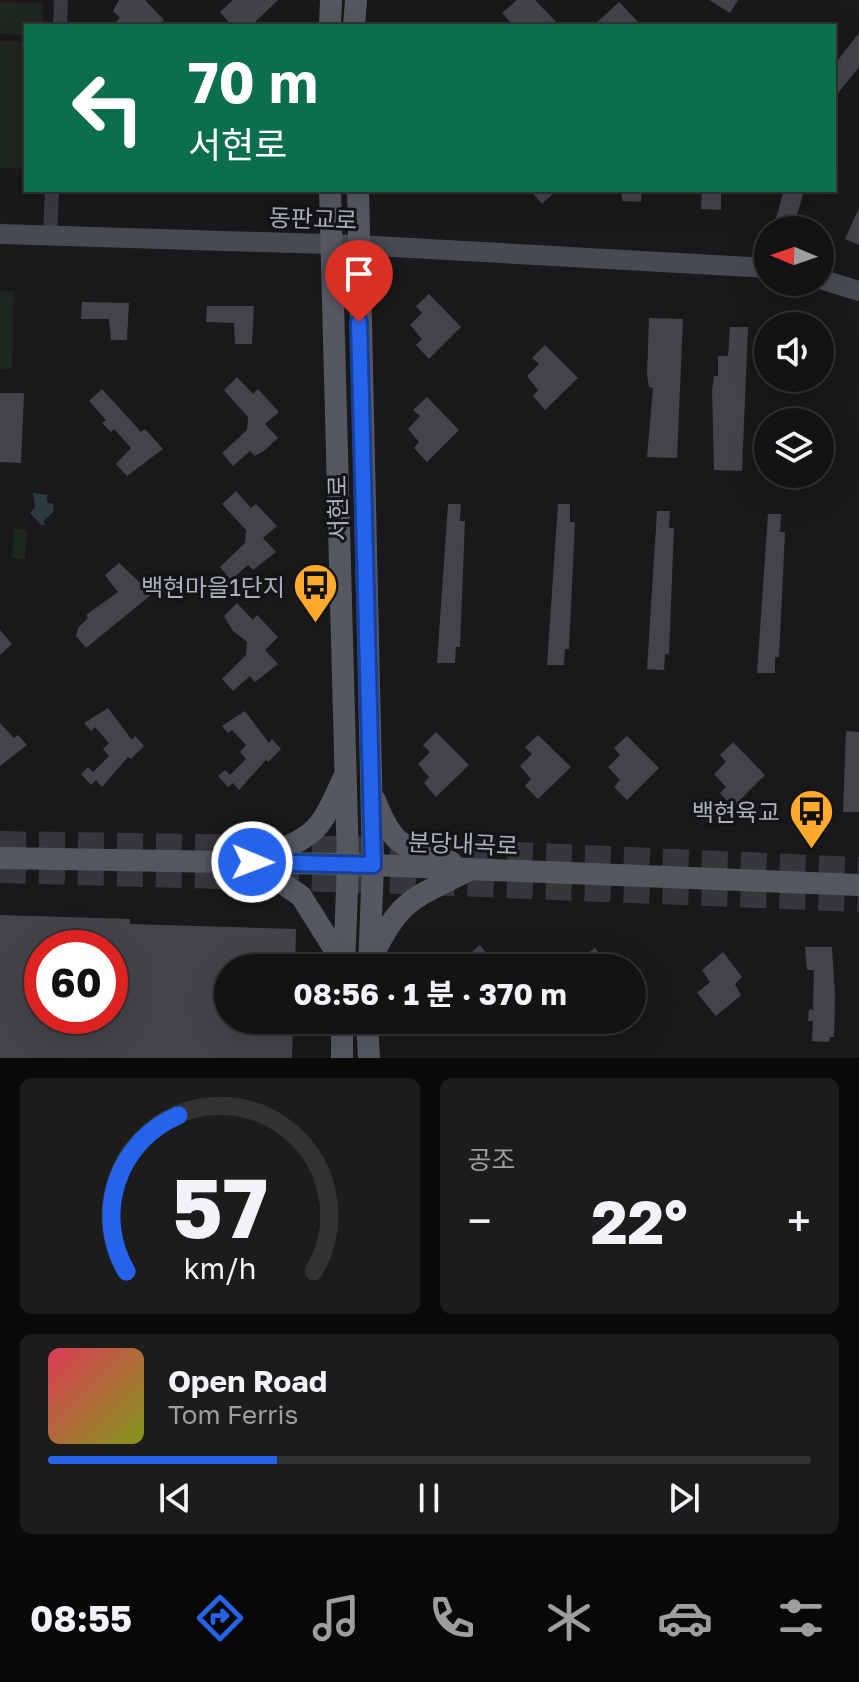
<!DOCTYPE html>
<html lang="ko">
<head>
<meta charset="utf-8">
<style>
	body { margin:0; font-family:"Golos Text","Noto Sans KR",sans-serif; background:#1c1c1d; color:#f1f3f6; height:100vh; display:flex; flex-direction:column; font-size:30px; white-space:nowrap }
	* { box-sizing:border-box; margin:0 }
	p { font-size:26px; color:#9d9ea0 }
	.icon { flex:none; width:44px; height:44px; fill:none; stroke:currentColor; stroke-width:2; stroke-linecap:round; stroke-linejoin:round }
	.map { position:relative; height:1058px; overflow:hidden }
	.side { display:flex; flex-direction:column; gap:20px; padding:20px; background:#0a0a0b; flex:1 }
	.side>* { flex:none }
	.hud { position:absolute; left:24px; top:24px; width:812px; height:168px; border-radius:0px; box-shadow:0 8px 32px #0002,0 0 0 2px #323234; background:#0b6e4f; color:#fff; overflow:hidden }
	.needle { width:52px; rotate:272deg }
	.buttons { position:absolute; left:754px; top:216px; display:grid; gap:16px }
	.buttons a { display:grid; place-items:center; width:80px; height:80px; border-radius:50%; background:#131314; box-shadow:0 8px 32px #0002,0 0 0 2px #323234; font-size:40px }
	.speed { position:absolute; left:24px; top:930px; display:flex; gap:16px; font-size:40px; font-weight:700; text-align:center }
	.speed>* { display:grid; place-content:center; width:104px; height:104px; border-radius:50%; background:#131314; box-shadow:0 8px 32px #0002,0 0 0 2px #323234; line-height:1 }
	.speed .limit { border:12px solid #d22; background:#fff; color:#111 }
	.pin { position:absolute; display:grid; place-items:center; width:68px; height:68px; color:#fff; margin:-82px -34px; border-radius:50% 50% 50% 0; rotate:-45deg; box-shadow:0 0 8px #0007 }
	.pin .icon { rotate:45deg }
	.me { position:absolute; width:88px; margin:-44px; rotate:91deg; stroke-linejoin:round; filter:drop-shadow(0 0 6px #0008) }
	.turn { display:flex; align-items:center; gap:28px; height:168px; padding:0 32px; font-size:36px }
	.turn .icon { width:104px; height:104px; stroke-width:2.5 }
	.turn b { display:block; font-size:56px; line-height:68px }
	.big { font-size:60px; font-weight:700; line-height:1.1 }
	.side .card { flex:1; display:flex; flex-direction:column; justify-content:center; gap:12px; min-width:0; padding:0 28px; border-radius:12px; background:#1c1c1d }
	.side .dial { align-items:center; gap:0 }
	.dial svg { height:208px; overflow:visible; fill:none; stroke:#323234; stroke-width:7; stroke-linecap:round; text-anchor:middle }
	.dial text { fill:#f1f3f6; stroke:none }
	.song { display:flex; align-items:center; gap:24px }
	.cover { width:96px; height:96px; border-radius:12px; background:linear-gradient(135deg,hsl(350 70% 55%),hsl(70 70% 35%)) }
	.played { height:8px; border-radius:4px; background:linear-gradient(90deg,#2563eb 30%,#323234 30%) }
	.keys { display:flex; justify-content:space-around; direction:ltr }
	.heat { display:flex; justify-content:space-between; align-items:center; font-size:44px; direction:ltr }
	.side .tiles { flex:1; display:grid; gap:20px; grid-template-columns:1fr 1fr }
	.card:last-child { grid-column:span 2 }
	.trip { position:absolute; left:214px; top:954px; width:432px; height:80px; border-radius:40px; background:#131314; box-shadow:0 8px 32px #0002,0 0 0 2px #323234; font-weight:700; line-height:80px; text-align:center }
	.tabs { display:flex; height:128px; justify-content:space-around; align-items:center; background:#080808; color:#9d9ea0 }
	.tabs .icon { width:56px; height:56px }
	.tabs .current { color:#2563eb }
	.tabs b { font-size:36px; color:#f1f3f6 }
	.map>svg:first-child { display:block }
	.green { fill:#1e271f }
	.water { fill:#2d3a41 }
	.building { fill:#434448; fill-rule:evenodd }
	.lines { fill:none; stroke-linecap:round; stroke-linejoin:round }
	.highway-tunnel { stroke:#36373b; stroke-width:26; stroke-dasharray:26 13; stroke-linecap:butt }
	.street { stroke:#393b41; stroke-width:14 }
	.secondary { stroke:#474a51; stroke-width:20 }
	.primary { stroke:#555860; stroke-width:22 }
	.route-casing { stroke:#184099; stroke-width:20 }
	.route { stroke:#2563eb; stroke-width:14 }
	.labels { text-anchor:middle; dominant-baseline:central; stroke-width:6; stroke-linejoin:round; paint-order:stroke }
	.street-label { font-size:24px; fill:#aab1bc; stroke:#141416 }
	.poi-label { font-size:24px; fill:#aab1bc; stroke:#141416; text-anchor:end }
</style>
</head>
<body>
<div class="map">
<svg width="859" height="1058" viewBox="0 0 859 1058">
	<rect width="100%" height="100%" fill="#19191b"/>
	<g class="green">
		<polygon points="0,2 43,3 42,26 26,26 26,35 0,34"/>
		<polygon points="0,41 26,42 26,169 0,168"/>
		<polygon points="0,291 14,291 12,369 0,369"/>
		<polygon points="14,528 27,531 25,559 12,558"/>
	</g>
	<polygon class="water" points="33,493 47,495 47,502 53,504 54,511 43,522 46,525 41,525 30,513 35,507"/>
	<g class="building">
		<polygon points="119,0 145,0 164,20 157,26 111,26 120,18 113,11"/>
		<polygon points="233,0 278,0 251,26 232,26 220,12"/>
		<polygon points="517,0 535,0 560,26 514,26 502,13"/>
		<polygon points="709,0 738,0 730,13"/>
		<polygon points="619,2 642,26 593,26"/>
		<polygon points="859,33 859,67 834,98 834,65"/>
		<polygon points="530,190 557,190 542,204"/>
		<polygon points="622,190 642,190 641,202 622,201"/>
		<polygon points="702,190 721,190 721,210 701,209"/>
		<polygon points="784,190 804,190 795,223 776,218"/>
		<polygon points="859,208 859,245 845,239"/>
		<polygon points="429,294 461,327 429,359 416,345 422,339 410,325 422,313 416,306"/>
		<polygon points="82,302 129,303 127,340 111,340 109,319 81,319"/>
		<polygon points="207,306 254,306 252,344 235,344 234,323 206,322"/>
		<polygon points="649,318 683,319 677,458 647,457 653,388 649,387 647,375"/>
		<polygon points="730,327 748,327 742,471 714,470 712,390 714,376 718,376 718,356 728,356"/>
		<polygon points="545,345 578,378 545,410 533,396 538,390 527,376 539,364 532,358"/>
		<polygon points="237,377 253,394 258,389 279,412 265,424 278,438 265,450 255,456 250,451 233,466 222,453 247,430 248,417 224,390"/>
		<polygon points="102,389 141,432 145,429 163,449 127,476 116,464 131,448 114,429 111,432 102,423 106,420 89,401"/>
		<polygon points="0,393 24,393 21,463 0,462"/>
		<polygon points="427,397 459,430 427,462 414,448 419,442 408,429 420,416 413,410"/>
		<polygon points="236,491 251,508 256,504 277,526 263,538 276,552 253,570 248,565 231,580 220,567 245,543 246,530 222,504"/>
		<polygon points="448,504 461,504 460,521 465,521 460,647 456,647 455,663 437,663"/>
		<polygon points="558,504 570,504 570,522 575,522 569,649 565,649 564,665 547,665"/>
		<polygon points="657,511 670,511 669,528 674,528 669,654 665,654 664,670 647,669"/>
		<polygon points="768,514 781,514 780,532 785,532 779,657 775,657 775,673 757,673"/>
		<polygon points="119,563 152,594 86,648 76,636 78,628 88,618 86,615 118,592 105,575"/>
		<polygon points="237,603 253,620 257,615 278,637 265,650 278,664 255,682 250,676 233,691 222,679 246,655 247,642 233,631 224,616"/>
		<polygon points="0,630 12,644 0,655"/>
		<polygon points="108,708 132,740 135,736 144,746 131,759 128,757 102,787 96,780 91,785 81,774 88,767 93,772 109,756 103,749 109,743 95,727 91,731 84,723"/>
		<polygon points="245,711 269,743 272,739 281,749 268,762 266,760 239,790 233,783 228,787 218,776 225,770 230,775 246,759 240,752 246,745 232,730 228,733 222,726"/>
		<polygon points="0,723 14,738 18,735 27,745 0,766"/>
		<polygon points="846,731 859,732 859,812 843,812"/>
		<polygon points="436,732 469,765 436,797 424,783 429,777 418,764 430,752 423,745"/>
		<polygon points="538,735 571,767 538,799 525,786 531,779 520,766 532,754 525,747"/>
		<polygon points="627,736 659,768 627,800 614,787 620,780 608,767 620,755 614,748"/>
		<polygon points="733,742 765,775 733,807 720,793 726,787 714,774 726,762 720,755"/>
		<path d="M0,915L130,919V924L296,929L295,968H228V1020H293L292,1058H0ZM42,948H110V1016H42Z"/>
		<polygon points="480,945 487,954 498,968 463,968 459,963"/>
		<polygon points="805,947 832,947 835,996 834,1037 830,1037 829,1042 812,1041 813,1021 808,1021 809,1009 813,1010 814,970 807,970"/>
		<polygon points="595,948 610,968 571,968 588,953"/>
		<polygon points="723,952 742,977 735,984 741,995 716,1016 697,993 710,982 702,970"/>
	</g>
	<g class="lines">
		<g class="highway-tunnel">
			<polyline points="0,844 402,850 859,870"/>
			<polyline points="0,870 403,881 859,899"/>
		</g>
		<g class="street">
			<polyline points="60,26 61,0"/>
			<polyline points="50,236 52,190"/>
		</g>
		<g class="secondary">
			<polyline points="0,234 357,245 768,268"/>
			<polyline points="820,279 859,291"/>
		</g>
		<g class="primary">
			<polyline points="330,26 331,0"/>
			<polyline points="354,26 356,0"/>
			<polyline points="330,190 348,864 344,968"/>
			<polyline points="358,190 373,865 369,968"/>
			<path d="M375,800C394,850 403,845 451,862"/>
			<polyline points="0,858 348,864 859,885"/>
			<path d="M257,860C315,834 317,838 343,779"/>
			<polyline points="253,863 301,896 343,963"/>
			<path d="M373,955C401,897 415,898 469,870"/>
			<polyline points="367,1020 369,1058"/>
			<polyline points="342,1058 342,1020"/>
		</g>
	</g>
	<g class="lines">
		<defs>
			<polyline id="route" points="252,862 373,865 359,322"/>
		</defs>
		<use href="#route" class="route-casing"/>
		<use href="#route" class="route"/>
	</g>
	<defs>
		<symbol id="bus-pin" viewBox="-11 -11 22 30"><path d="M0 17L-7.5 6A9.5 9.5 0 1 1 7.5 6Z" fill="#ffa92d" stroke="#141416"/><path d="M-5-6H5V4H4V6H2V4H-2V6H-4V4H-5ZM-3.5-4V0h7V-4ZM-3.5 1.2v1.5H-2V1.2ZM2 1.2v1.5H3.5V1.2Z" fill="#111"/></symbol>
	</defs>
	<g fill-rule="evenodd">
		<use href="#bus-pin" x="290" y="560" width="51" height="69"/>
		<use href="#bus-pin" x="786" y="786" width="51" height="69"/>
	</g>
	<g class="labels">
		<g class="street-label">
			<text transform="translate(313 218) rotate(2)">동판교로</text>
			<text transform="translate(337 508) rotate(-91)">서현로</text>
			<text transform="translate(463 843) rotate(2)">분당내곡로</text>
		</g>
		<g class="poi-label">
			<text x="285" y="586">백현마을1단지</text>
			<text x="780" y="811">백현육교</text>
		</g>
	</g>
</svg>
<div class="buttons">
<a><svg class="needle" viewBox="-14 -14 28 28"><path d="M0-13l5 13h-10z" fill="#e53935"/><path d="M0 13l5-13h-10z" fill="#9d9ea0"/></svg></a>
<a><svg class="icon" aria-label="sound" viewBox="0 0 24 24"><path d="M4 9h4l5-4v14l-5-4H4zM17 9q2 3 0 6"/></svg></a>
<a><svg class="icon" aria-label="layers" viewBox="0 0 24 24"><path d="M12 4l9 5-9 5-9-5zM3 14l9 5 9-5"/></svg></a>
</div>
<div class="speed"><div class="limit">60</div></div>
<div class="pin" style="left:359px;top:322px;background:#d93025"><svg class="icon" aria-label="arrive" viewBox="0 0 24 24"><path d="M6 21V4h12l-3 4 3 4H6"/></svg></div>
<svg class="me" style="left:252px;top:862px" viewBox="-20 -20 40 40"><circle r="17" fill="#2563eb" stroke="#fff" stroke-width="3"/><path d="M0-11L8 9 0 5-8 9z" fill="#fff"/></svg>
<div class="trip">08:56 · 1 분 · 370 m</div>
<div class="hud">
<div class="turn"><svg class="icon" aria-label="left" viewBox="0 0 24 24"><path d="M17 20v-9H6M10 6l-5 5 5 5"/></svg><div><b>70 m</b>서현로</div></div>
</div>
</div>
<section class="side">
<div class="tiles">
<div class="card dial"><svg viewBox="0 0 100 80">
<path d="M14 69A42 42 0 1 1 86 69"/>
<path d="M14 69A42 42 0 0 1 34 9" stroke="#2563eb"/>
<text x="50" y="56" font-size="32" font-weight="700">57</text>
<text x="50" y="72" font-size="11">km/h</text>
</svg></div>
<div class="card"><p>공조</p>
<div class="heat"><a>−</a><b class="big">22°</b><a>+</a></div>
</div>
<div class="card">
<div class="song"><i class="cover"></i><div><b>Open Road</b><p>Tom Ferris</p></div></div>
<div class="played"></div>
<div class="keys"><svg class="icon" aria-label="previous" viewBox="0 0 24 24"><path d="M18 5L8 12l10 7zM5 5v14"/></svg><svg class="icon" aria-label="pause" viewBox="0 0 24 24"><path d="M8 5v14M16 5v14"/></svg><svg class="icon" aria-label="next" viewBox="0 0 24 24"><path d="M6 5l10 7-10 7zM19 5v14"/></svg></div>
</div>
</div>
</section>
<nav class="tabs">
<b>08:55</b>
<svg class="icon current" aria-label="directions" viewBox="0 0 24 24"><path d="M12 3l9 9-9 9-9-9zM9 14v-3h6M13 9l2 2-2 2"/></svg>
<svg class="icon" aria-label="music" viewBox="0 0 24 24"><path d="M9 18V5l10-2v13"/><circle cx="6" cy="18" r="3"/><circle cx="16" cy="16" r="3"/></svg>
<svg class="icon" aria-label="phone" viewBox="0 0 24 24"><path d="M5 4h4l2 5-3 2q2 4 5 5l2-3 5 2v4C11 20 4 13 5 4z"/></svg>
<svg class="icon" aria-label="climate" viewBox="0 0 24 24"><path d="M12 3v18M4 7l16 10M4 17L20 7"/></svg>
<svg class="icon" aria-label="car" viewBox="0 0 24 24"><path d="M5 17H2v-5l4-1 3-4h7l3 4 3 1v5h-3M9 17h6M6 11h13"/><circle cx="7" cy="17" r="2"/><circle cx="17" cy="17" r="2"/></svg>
<svg class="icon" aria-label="filters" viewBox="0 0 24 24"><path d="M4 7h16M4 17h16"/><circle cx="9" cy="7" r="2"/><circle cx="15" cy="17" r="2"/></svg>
</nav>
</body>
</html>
